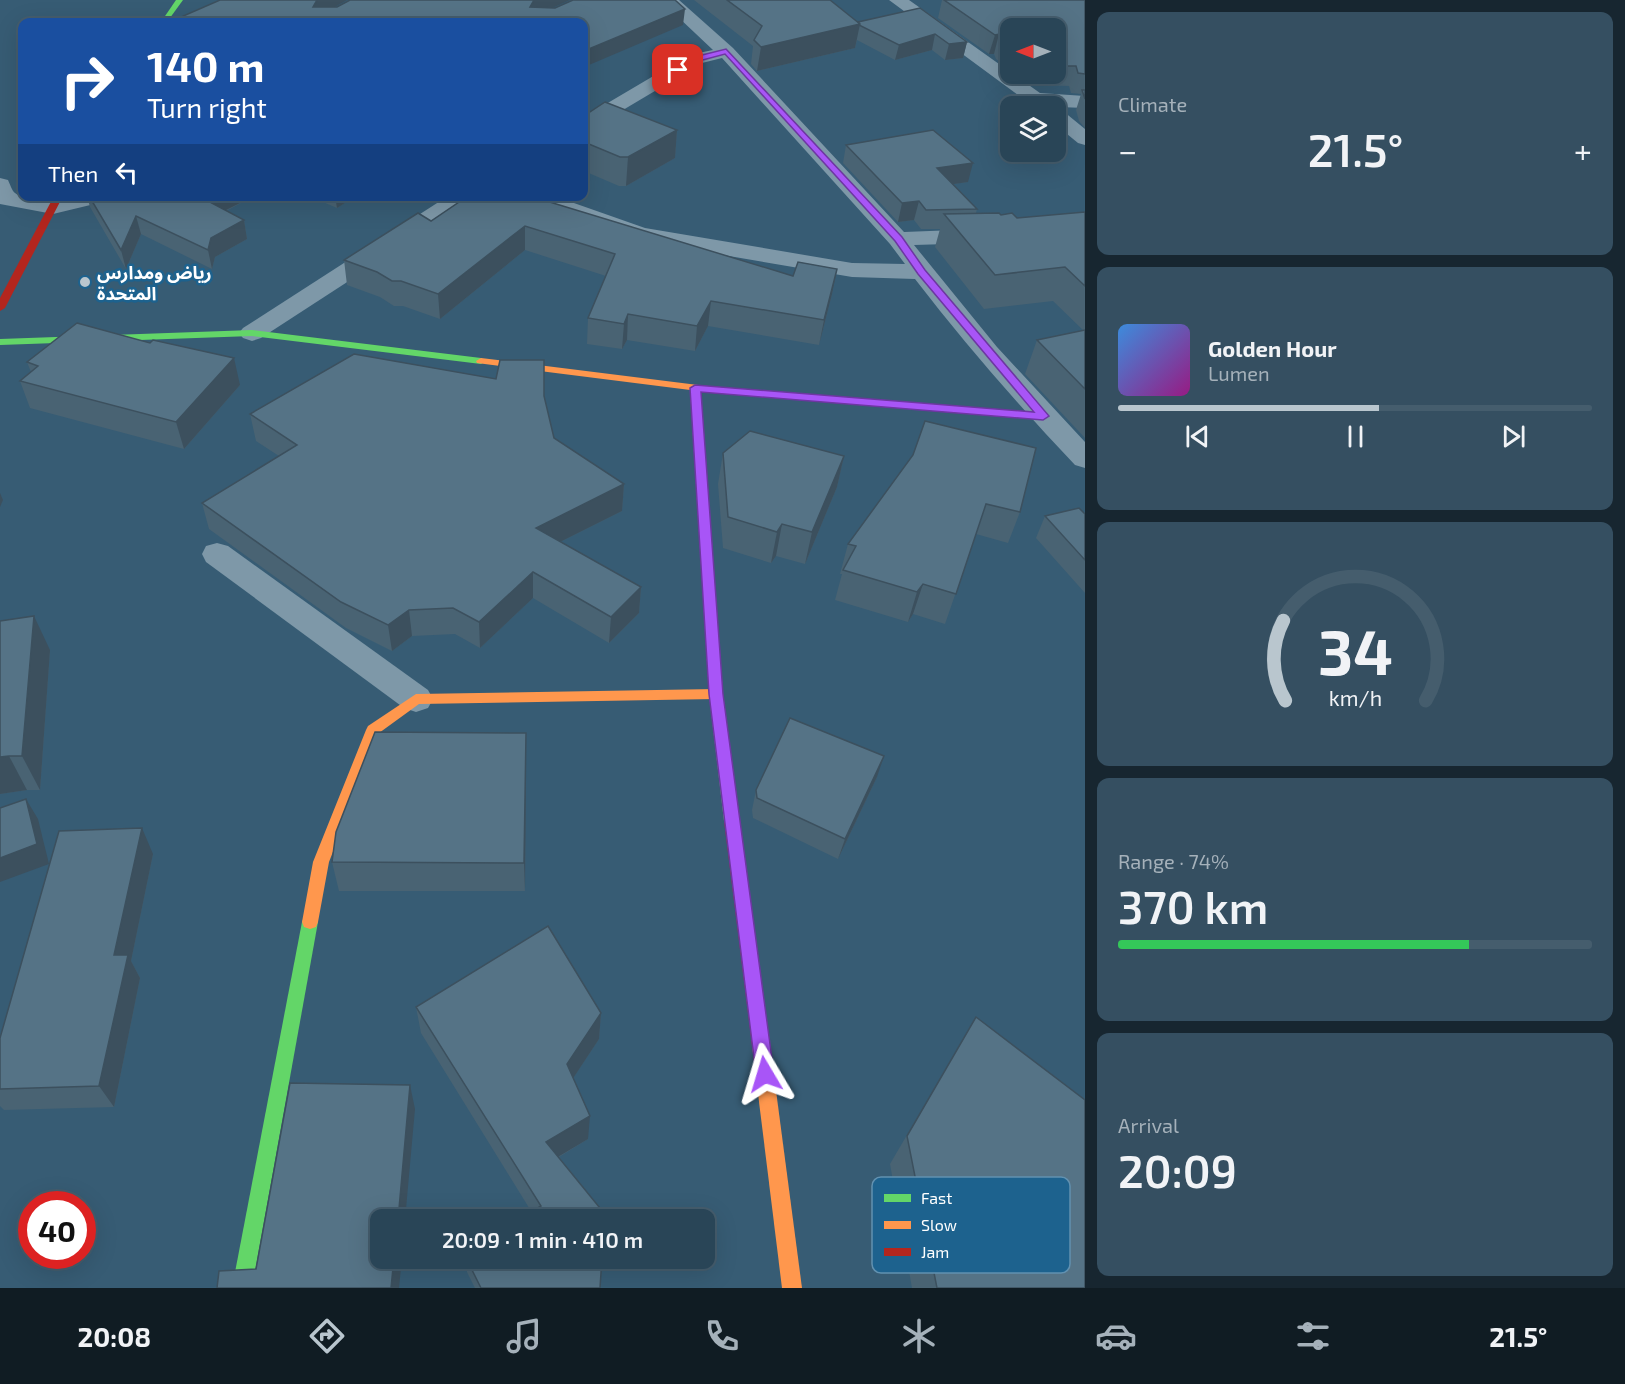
<!DOCTYPE html>
<html lang="en">
<head>
<meta charset="utf-8">
<style>
	body { margin:0; font-family:"Exo 2","Noto Sans Arabic",sans-serif; background:#354f61; color:#f1f3f6; height:100vh; display:flex; flex-direction:column; font-size:22px; white-space:nowrap }
	* { box-sizing:border-box; margin:0 }
	p { font-size:20px; color:#a5b1ba }
	.icon { flex:none; width:33px; height:33px; fill:none; stroke:currentColor; stroke-width:2; stroke-linecap:round; stroke-linejoin:round }
	.map { position:relative; flex:1; overflow:hidden }
	.side { display:flex; flex-direction:column; gap:12px; padding:12px; background:#172630; width:540px }
	.side>* { flex:none }
	.top-card { position:absolute; left:18px; top:18px; width:570px; height:183px; border-radius:12px; box-shadow:0 6px 24px #0002,0 0 0 2px #455d6d; background:#1a4fa0; color:#fff; overflow:hidden }
	.needle { width:39px; rotate:270deg }
	.buttons { position:absolute; left:1000px; top:18px; display:grid; gap:12px }
	.buttons a { display:grid; place-items:center; width:66px; height:66px; border-radius:12px; background:#294557; box-shadow:0 6px 24px #0002,0 0 0 2px #455d6d; font-size:30px }
	.speed { position:absolute; left:18px; top:1191px; display:flex; gap:12px; font-size:30px; font-weight:700; text-align:center }
	.speed>* { display:grid; place-content:center; width:78px; height:78px; border-radius:50%; background:#294557; box-shadow:0 6px 24px #0002,0 0 0 2px #455d6d; line-height:1 }
	.speed .limit { border:9px solid #d22; background:#fff; color:#111 }
	.pin { position:absolute; display:grid; place-items:center; width:51px; height:51px; color:#fff; margin:-26px; border-radius:12px; box-shadow:0 3px 9px #0006 }
	.me { position:absolute; width:66px; margin:-33px; rotate:353deg; stroke-linejoin:round; filter:drop-shadow(0 0 4px #0008) }
	.turn { display:flex; align-items:center; gap:21px; height:126px; padding:0 30px; font-size:27px }
	.turn .icon { width:78px; height:78px; stroke-width:2.5 }
	.turn b { display:block; font-size:42px; line-height:51px }
	.then { display:flex; align-items:center; height:57px; padding:0 30px; background:#0003; gap:12px; font-size:22px }
	.big { font-size:45px; font-weight:600; line-height:1.1 }
	.side .tile { flex:1; display:flex; flex-direction:column; justify-content:center; gap:9px; min-width:0; padding:0 21px; border-radius:12px; background:#354f61 }
	.side .dial { align-items:center; gap:0 }
	.dial svg { height:156px; overflow:visible; fill:none; stroke:#455d6d; stroke-width:7; stroke-linecap:round; text-anchor:middle }
	.dial text { fill:#f1f3f6; stroke:none }
	.song { display:flex; align-items:center; gap:18px }
	.cover { width:72px; height:72px; border-radius:9px; background:linear-gradient(135deg,hsl(210 70% 55%),hsl(310 70% 35%)) }
	.played { height:6px; border-radius:3px; background:linear-gradient(90deg,#b9c6ce 55%,#455d6d 55%) }
	.keys { display:flex; justify-content:space-around; direction:ltr }
	.heat { display:flex; justify-content:space-between; align-items:center; font-size:33px; direction:ltr }
	.charge { height:9px; border-radius:4px; background:linear-gradient(90deg,#34c759 74%,#455d6d 0) }
	.trip { position:absolute; left:370px; top:1209px; width:345px; height:60px; border-radius:12px; background:#294557; box-shadow:0 6px 24px #0002,0 0 0 2px #455d6d; font-weight:600; line-height:60px; text-align:center }
	.menu { display:flex; height:96px; justify-content:space-around; align-items:center; background:#101c23; color:#a5b1ba }
	.menu .icon { width:42px; height:42px }
	.menu .on { color:#b9c6ce }
	.menu b { font-size:27px; color:#f1f3f6 }
	main { display:flex; flex:1; min-height:0 }
	.map>svg:first-child { display:block }
	.lines { fill:none; stroke-linecap:round; stroke-linejoin:round }
	.street { fill:#7e98a8; fill-rule:evenodd }
	.fast { fill:#63d668; fill-rule:evenodd }
	.slow { fill:#ff974d; fill-rule:evenodd }
	.jam { fill:#b3261e; fill-rule:evenodd }
	.wall { fill:#496373 }
	.shaded-wall { fill:#3c505e }
	.building { fill:#557386; stroke:#3c505e; stroke-width:1.5 }
	.route { fill:#a855f7; stroke:#6d37a1; stroke-width:1.5 }
	.poi-dot { fill:#b9c6ce; stroke:#1d628e; stroke-width:2 }
	.labels { text-anchor:middle; dominant-baseline:central; stroke-width:5; stroke-linejoin:round; paint-order:stroke }
	.far-poi-label { font-size:18px; font-weight:bold; fill:#fff; stroke:#1d628e; text-anchor:start }
	.key { fill:#1d628e; stroke:#6191b0; stroke-width:1.5 }
	.key-label { font-size:16px; fill:#fff }
</style>
</head>
<body>
<main>
<div class="map">
<svg width="1085" height="1288" viewBox="0 0 1085 1288">
	<rect width="100%" height="100%" fill="#375c74"/>
	<g class="lines">
		<g class="street">
			<path d="M660,0H679L733,48L904,232L981,229L989,231L992,236L989,241L981,243L914,245L997,347L1085,442V468L1075,465C1019,406 965,344 915,279L852,277L641,241L545,210L528,201L525,196H554L645,228L852,263L905,264L890,244L722,58L702,63L591,129L584,131V117L689,55L713,50Z"/>
			<polygon points="889,0 909,0 1040,93 1085,96 1085,108 1033,106"/>
			<polygon points="1056,109 1063,111 1085,129 1085,145 1078,143 1056,125"/>
			<path d="M0,178L8,180C10,184 12,191 15,193C26,203 90,196 110,196L107,201L53,214L0,204Z"/>
			<polygon points="448,196 475,196 472,201 261,338 252,341 243,338 239,333 243,328"/>
			<polygon points="217,543 228,546 428,690 433,699 428,708 416,712 404,708 206,562 202,554 206,546"/>
		</g>
		<g class="fast">
			<polygon points="176,0 183,0 167,22 161,22"/>
			<polygon points="252,330 481,358 486,361 481,364 252,336 0,345 0,339"/>
			<polygon points="695,385 700,388 723,694 740,821 737,826 732,827 727,826 724,821 709,694 690,388"/>
			<polygon points="714,387 1043,413 1049,416 1043,419 710,392 710,388"/>
			<polygon points="310,915 316,917 318,922 252,1288 232,1288 302,922 304,917"/>
		</g>
		<g class="slow">
			<polygon points="481,358 714,387 719,390 714,393 477,363 476,361"/>
			<polygon points="716,689 721,690 723,694 721,698 716,699 419,704 379,733 329,862 318,922 316,927 310,929 304,927 302,922 313,862 366,730 368,726 416,694"/>
			<polygon points="761,1037 767,1039 770,1045 802,1288 782,1288 752,1045 755,1039"/>
		</g>
		<g class="jam">
			<polygon points="54,196 63,196 5,308 0,311 0,298"/>
			<polygon points="732,815 737,816 740,821 770,1045 767,1051 761,1053 755,1051 752,1045 724,821 727,816"/>
		</g>
	</g>
	<g class="wall">
		<polygon points="694,0 830,0 858,22 920,8 967,42 963,58 945,60 932,50 895,60 857,40 855,48 757,71 751,64 753,46"/>
		<polygon points="942,0 1085,0 1085,128 1079,121 1076,110 1081,94 1071,93 1069,86 1033,85 1016,74 1056,74 1056,28 1011,28 1011,70 996,59 994,54 989,54 938,18"/>
		<polygon points="584,116 677,130 675,158 626,186 619,186 584,171"/>
		<polygon points="846,145 968,182 953,184 977,209 976,213 1001,215 1017,218 1085,212 1085,438 1025,374 1037,340 1084,331 1053,301 984,309 935,247 940,229 921,229 914,220 898,222 843,163"/>
		<polygon points="87,196 254,196 226,211 244,220 247,239 215,257 212,269 141,234 126,269 90,207"/>
		<polygon points="309,196 356,196 337,208"/>
		<polygon points="468,196 793,276 837,269 832,294 819,345 708,326 695,351 627,340 622,349 587,344 588,318 606,276 525,250 440,319 403,306 394,306 380,297 347,285 344,260 431,221"/>
		<polygon points="27,362 240,385 184,449 30,408 20,381 31,372"/>
		<polygon points="544,396 554,438 624,484 622,511 560,542 641,587 639,613 609,643 533,598 480,648 455,634 412,636 392,651 346,628 209,529 202,503 279,456 256,441 250,414"/>
		<polygon points="723,453 844,456 837,487 805,564 776,556 771,563 723,548 718,484"/>
		<polygon points="913,455 1020,512 1008,543 976,534 945,624 913,614 908,622 835,600 842,574 840,574 848,544"/>
		<polygon points="1085,514 1085,593 1036,538 1045,516"/>
		<polygon points="0,621 50,650 40,790 27,790 0,794"/>
		<polygon points="526,763 525,891 339,891 332,862"/>
		<polygon points="877,777 838,859 753,818 752,810 756,790"/>
		<polygon points="153,854 131,961 140,978 114,1107 4,1110 0,1106 0,1038"/>
		<polygon points="416,1007 601,1013 599,1039 573,1078 588,1139 559,1157 604,1213 531,1211 421,1033"/>
		<polygon points="976,1017 1085,1288 912,1288 890,1164"/>
		<polygon points="465,1258 602,1258 600,1288 475,1288 467,1272"/>
	</g>
	<g class="shaded-wall">
		<polygon points="317,0 347,0 319,16 313,7"/>
		<polygon points="534,0 570,0 534,16 530,7"/>
		<polygon points="685,9 683,25 589,65 589,81 584,84 584,51"/>
		<polygon points="860,24 855,48 757,71 761,47"/>
		<polygon points="935,34 932,50 895,60 899,45"/>
		<polygon points="999,34 994,54 989,54 995,35"/>
		<polygon points="967,42 963,58 945,60 949,44"/>
		<polygon points="677,130 675,158 626,186 628,157"/>
		<polygon points="973,163 968,182 933,187 937,168"/>
		<polygon points="213,196 254,196 210,218 206,200"/>
		<polygon points="335,196 356,196 337,208"/>
		<polygon points="919,201 914,220 898,222 902,203"/>
		<polygon points="136,216 141,234 126,269 121,250"/>
		<polygon points="244,220 247,239 215,257 212,269 208,250 211,238"/>
		<polygon points="525,226 525,250 440,319 438,294"/>
		<polygon points="837,269 832,294 819,345 824,320"/>
		<polygon points="711,301 708,326 695,351 697,326"/>
		<polygon points="628,314 627,340 622,349 624,324"/>
		<polygon points="234,358 240,385 184,449 176,422"/>
		<polygon points="844,456 837,487 805,564 812,532"/>
		<polygon points="624,484 622,511 536,554 536,528"/>
		<polygon points="0,493 3,500 0,507"/>
		<polygon points="782,524 776,556 771,563 777,532"/>
		<polygon points="533,572 533,598 480,648 479,622"/>
		<polygon points="923,584 913,614 908,622 917,592"/>
		<polygon points="641,587 639,613 609,643 611,617"/>
		<polygon points="409,610 412,636 392,651 388,625"/>
		<polygon points="34,616 50,650 40,790 22,756"/>
		<polygon points="526,733 526,763 525,891 524,863"/>
		<polygon points="9,756 27,790 0,794 0,757"/>
		<polygon points="884,756 877,777 838,859 845,839"/>
		<polygon points="26,799 38,819 49,864 0,882 0,858"/>
		<polygon points="142,828 153,854 131,961 140,978 114,1107 99,1086 114,955"/>
		<polygon points="601,1013 599,1039 566,1089 567,1064"/>
		<polygon points="410,1085 415,1109 405,1220 398,1220"/>
		<polygon points="590,1116 588,1139 546,1164 546,1142"/>
		<polygon points="394,1258 402,1258 399,1288 391,1288"/>
	</g>
	<g class="building">
		<polygon points="220,0 317,0 313,7 337,7 350,0 534,0 530,7 555,8 573,0 675,0 685,9 584,51 584,22 181,22 174,20"/>
		<polygon points="727,0 830,0 860,24 761,47 754,40 762,26"/>
		<polygon points="944,0 1085,0 1085,74 1078,73 1076,66 1056,66 1056,28 1011,28 1011,46 1002,40 999,34 995,35"/>
		<polygon points="920,8 967,42 949,44 935,34 899,45 859,25 860,24 858,22"/>
		<polygon points="584,62 589,63 584,67"/>
		<polygon points="1082,90 1085,90 1085,99"/>
		<polygon points="605,102 677,130 628,157 620,157 584,142 584,116"/>
		<polygon points="933,130 973,163 937,168 977,209 926,210 919,201 902,203 846,145"/>
		<polygon points="89,196 213,196 206,200 244,220 211,238 208,250 136,216 121,250"/>
		<polygon points="468,196 530,196 793,276 798,262 837,269 824,320 711,301 697,326 628,314 624,324 588,318 615,254 525,226 438,294 401,281 392,281 377,272 344,260 418,213 431,221"/>
		<polygon points="1085,212 1085,286 1065,267 995,275 944,214 999,213 1001,215 1012,213 1017,218"/>
		<polygon points="77,323 150,343 153,340 234,358 176,422 20,381 38,366 27,362"/>
		<polygon points="1085,330 1085,389 1037,340"/>
		<polygon points="354,354 496,379 500,360 544,360 544,396 554,438 624,484 536,528 641,587 611,617 533,572 479,622 453,608 409,610 388,625 341,602 202,503 297,445 250,414"/>
		<polygon points="925,421 1036,448 1020,512 986,504 956,594 923,584 917,592 843,570 856,546 848,544 913,455"/>
		<polygon points="750,431 844,456 812,532 782,524 777,532 728,517 723,453"/>
		<polygon points="1079,508 1085,514 1085,560 1045,516"/>
		<polygon points="34,616 22,756 9,756 0,757 0,621"/>
		<polygon points="790,718 884,756 845,839 757,798 756,790"/>
		<polygon points="375,732 526,733 524,863 332,862 336,832"/>
		<polygon points="26,799 37,844 0,858 0,808"/>
		<polygon points="142,828 114,955 128,955 99,1086 0,1089 0,1038 59,831"/>
		<polygon points="548,926 601,1013 567,1064 590,1116 546,1142 604,1213 604,1220 518,1220 541,1206 416,1007"/>
		<polygon points="976,1017 1085,1100 1085,1288 937,1288 907,1136"/>
		<polygon points="290,1083 410,1085 398,1220 381,1220 381,1258 394,1258 391,1288 217,1288 219,1271 256,1269"/>
		<polygon points="466,1258 602,1258 600,1288 481,1288"/>
	</g>
	<polygon class="route" points="726,49 902,237 925,270 1049,416 1043,420 701,392 723,694 774,1074 771,1080 765,1083 759,1080 756,1074 709,694 690,388 695,385 1034,412 918,274 895,241 725,54 699,61 680,72 674,70 694,57"/>
	<circle class="poi-dot" cx="85" cy="282" r="6"/>
	<g class="labels">
		<g class="far-poi-label">
			<text x="97" y="272">رياض ومدارس<tspan x="97" dy="21">المتحدة</tspan></text>
		</g>
	</g>
	<rect x="872" y="1177" width="198" height="96" rx="9" class="key"/>
	<rect x="884" y="1194" width="27" height="8" fill="#63d668"/>
	<rect x="884" y="1221" width="27" height="8" fill="#ff974d"/>
	<rect x="884" y="1248" width="27" height="8" fill="#b3261e"/>
	<g class="key-label">
		<text x="921" y="1204">Fast</text>
		<text x="921" y="1231">Slow</text>
		<text x="921" y="1258">Jam</text>
	</g>
</svg>
<div class="buttons">
<a><svg class="needle" viewBox="-14 -14 28 28"><path d="M0-13l5 13h-10z" fill="#e53935"/><path d="M0 13l5-13h-10z" fill="#a5b1ba"/></svg></a>
<a><svg class="icon" aria-label="layers" viewBox="0 0 24 24"><path d="M12 4l9 5-9 5-9-5zM3 14l9 5 9-5"/></svg></a>
</div>
<div class="speed"><div class="limit">40</div></div>
<div class="pin" style="left:678px;top:70px;background:#d93025"><svg class="icon" aria-label="arrive" viewBox="0 0 24 24"><path d="M6 21V4h12l-3 4 3 4H6"/></svg></div>
<svg class="me" style="left:765px;top:1074px" viewBox="-20 -20 40 40"><path d="M0-17L14 15 0 8-14 15z" fill="#a855f7" stroke="#fff" stroke-width="4"/></svg>
<div class="trip">20:09 · 1 min · 410 m</div>
<div class="top-card">
<div class="turn"><svg class="icon" aria-label="right" viewBox="0 0 24 24"><path d="M7 20v-9h11M14 6l5 5-5 5"/></svg><div><b>140 m</b>Turn right</div></div>
<div class="then">Then<svg class="icon" aria-label="left" viewBox="0 0 24 24"><path d="M17 20v-9H6M10 6l-5 5 5 5"/></svg></div>
</div>
</div>
<section class="side">
<div class="tile"><p>Climate</p>
<div class="heat"><a>−</a><b class="big">21.5°</b><a>+</a></div>
</div>
<div class="tile">
<div class="song"><i class="cover"></i><div><b>Golden Hour</b><p>Lumen</p></div></div>
<div class="played"></div>
<div class="keys"><svg class="icon" aria-label="previous" viewBox="0 0 24 24"><path d="M18 5L8 12l10 7zM5 5v14"/></svg><svg class="icon" aria-label="pause" viewBox="0 0 24 24"><path d="M8 5v14M16 5v14"/></svg><svg class="icon" aria-label="next" viewBox="0 0 24 24"><path d="M6 5l10 7-10 7zM19 5v14"/></svg></div>
</div>
<div class="tile dial"><svg viewBox="0 0 100 80">
<path d="M14 69A42 42 0 1 1 86 69"/>
<path d="M14 69A42 42 0 0 1 13 28" stroke="#b9c6ce"/>
<text x="50" y="56" font-size="32" font-weight="700">34</text>
<text x="50" y="72" font-size="11">km/h</text>
</svg></div>
<div class="tile"><p>Range · 74%</p><b class="big">370 km</b><div class="charge"></div></div>
<div class="tile"><p>Arrival</p><b class="big">20:09</b></div>
</section>
</main>
<nav class="menu">
<b>20:08</b>
<svg class="icon on" aria-label="directions" viewBox="0 0 24 24"><path d="M12 3l9 9-9 9-9-9zM9 14v-3h6M13 9l2 2-2 2"/></svg>
<svg class="icon" aria-label="music" viewBox="0 0 24 24"><path d="M9 18V5l10-2v13"/><circle cx="6" cy="18" r="3"/><circle cx="16" cy="16" r="3"/></svg>
<svg class="icon" aria-label="phone" viewBox="0 0 24 24"><path d="M5 4h4l2 5-3 2q2 4 5 5l2-3 5 2v4C11 20 4 13 5 4z"/></svg>
<svg class="icon" aria-label="climate" viewBox="0 0 24 24"><path d="M12 3v18M4 7l16 10M4 17L20 7"/></svg>
<svg class="icon" aria-label="car" viewBox="0 0 24 24"><path d="M5 17H2v-5l4-1 3-4h7l3 4 3 1v5h-3M9 17h6M6 11h13"/><circle cx="7" cy="17" r="2"/><circle cx="17" cy="17" r="2"/></svg>
<svg class="icon" aria-label="filters" viewBox="0 0 24 24"><path d="M4 7h16M4 17h16"/><circle cx="9" cy="7" r="2"/><circle cx="15" cy="17" r="2"/></svg>
<b>21.5°</b>
</nav>
</body>
</html>
